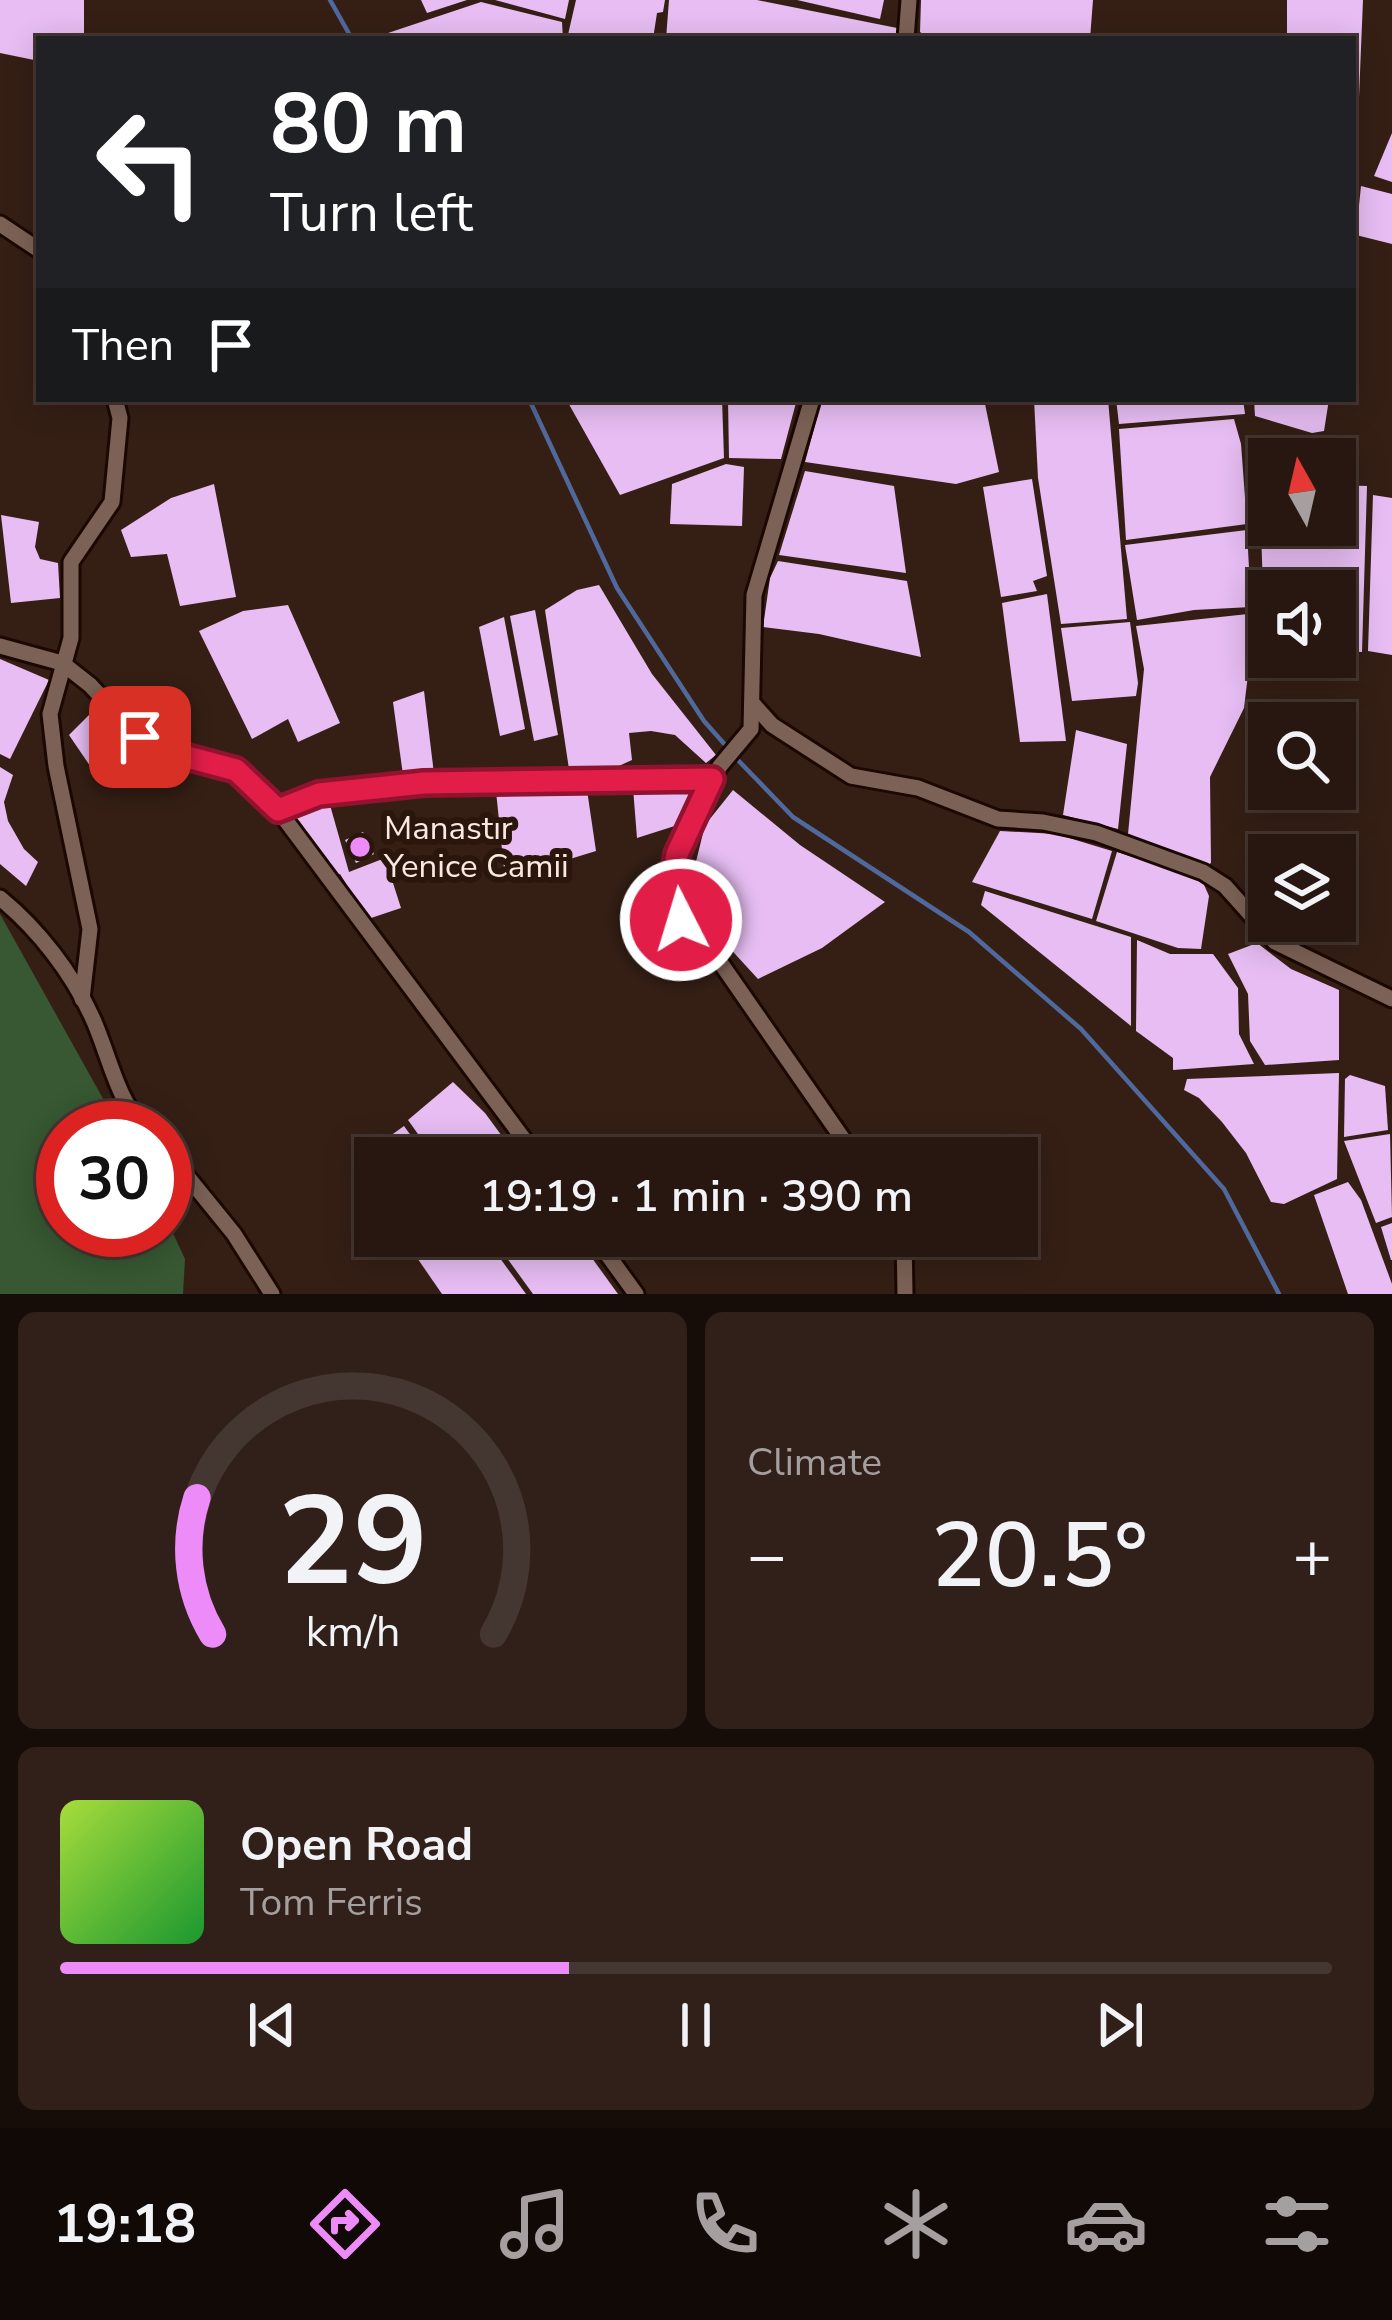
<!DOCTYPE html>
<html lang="en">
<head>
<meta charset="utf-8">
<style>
	body { margin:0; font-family:"Nunito Sans",sans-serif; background:#302019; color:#f1f3f6; height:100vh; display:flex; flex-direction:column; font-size:45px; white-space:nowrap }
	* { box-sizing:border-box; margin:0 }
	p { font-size:39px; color:#a59f9f }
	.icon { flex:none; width:66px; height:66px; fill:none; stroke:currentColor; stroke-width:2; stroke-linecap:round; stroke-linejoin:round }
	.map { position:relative; height:1294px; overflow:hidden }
	.drawer { display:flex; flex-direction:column; gap:18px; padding:18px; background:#160d09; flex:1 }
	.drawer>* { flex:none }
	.banner { position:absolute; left:36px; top:36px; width:1320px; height:366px; border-radius:0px; box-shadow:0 6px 30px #0003,0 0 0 3px #443630; background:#202124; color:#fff; overflow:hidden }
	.needle { width:78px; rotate:352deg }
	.tools { position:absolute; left:1248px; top:438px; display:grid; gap:24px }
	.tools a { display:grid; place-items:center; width:108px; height:108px; border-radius:0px; background:#281710; box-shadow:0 6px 30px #0003,0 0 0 3px #443630; font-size:60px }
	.speed { position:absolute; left:36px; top:1101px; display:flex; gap:24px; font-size:60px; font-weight:700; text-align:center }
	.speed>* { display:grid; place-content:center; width:156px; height:156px; border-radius:50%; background:#281710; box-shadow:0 6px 30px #0003,0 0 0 3px #443630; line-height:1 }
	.speed .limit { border:18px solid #d22; background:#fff; color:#111 }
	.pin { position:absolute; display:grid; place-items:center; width:102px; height:102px; color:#fff; margin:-51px; border-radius:24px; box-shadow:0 6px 18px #0006 }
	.me { position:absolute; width:132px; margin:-66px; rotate:355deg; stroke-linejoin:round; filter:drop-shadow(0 0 9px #0008) }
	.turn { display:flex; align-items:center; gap:42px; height:252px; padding:0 36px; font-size:54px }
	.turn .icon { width:156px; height:156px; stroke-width:2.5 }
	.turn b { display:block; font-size:84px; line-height:102px }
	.then { display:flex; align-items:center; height:114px; padding:0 36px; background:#0003; gap:24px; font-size:45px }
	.big { font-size:90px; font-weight:600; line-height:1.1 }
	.drawer .card { flex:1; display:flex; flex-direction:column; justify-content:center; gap:18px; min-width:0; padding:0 42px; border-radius:18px; background:#302019 }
	.drawer .dial { align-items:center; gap:0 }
	.dial svg { height:312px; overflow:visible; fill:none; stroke:#443630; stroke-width:7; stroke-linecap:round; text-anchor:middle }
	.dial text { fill:#f1f3f6; stroke:none }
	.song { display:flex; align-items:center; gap:36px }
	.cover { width:144px; height:144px; border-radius:18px; background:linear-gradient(135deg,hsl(80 70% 55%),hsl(130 70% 35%)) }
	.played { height:12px; border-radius:6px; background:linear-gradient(90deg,#ed8cf9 40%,#443630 40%) }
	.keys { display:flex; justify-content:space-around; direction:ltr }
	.heat { display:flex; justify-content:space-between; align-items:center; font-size:66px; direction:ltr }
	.drawer .tiles { flex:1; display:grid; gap:18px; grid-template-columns:1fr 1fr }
	.card:last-child { grid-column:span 2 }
	.trip { position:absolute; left:354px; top:1137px; width:684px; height:120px; border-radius:0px; background:#281710; box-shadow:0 6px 30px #0003,0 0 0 3px #443630; font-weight:600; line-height:120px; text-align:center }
	.dock { display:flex; height:192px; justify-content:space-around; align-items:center; background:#100906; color:#a59f9f }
	.dock .icon { width:84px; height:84px }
	.dock .selected { color:#ed8cf9 }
	.dock b { font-size:54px; color:#f1f3f6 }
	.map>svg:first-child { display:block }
	.green { fill:#375832 }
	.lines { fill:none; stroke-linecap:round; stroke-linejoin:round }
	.stream { stroke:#50699c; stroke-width:4.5 }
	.building { fill:#e7bdf3 }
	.minor-casing { stroke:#1c0802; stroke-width:21 }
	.minor { stroke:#7c6256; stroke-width:15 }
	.route-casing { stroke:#92132f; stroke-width:30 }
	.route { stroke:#e11d48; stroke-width:21 }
	.poi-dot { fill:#ed8cf9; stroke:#2b160c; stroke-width:4.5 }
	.labels { text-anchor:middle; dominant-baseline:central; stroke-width:12; stroke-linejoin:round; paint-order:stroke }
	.poi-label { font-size:33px; fill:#f9e9e2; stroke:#2b160c; text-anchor:start }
</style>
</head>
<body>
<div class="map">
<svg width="1392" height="1294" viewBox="0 0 1392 1294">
	<rect width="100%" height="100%" fill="#351f15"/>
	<polygon class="green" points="0,914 106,1104 111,1128 63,1128 63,1230 165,1230 165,1216 185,1259 183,1294 0,1294"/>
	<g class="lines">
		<g class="stream">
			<polyline points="330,0 352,39"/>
			<polyline points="529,399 617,588 704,721 727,747"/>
			<polyline points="734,756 793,817 969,932 1081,1029 1224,1189 1279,1294"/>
		</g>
	</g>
	<g class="building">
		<polygon points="0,0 84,0 84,39 39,39 39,61 0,53"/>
		<polygon points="421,0 467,0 427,13"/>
		<polygon points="495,0 569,0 565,19"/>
		<polygon points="576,0 665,0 663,12 657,13 653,39 567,39"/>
		<polygon points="669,0 757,0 897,28 895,39 666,39"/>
		<polygon points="797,0 884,0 880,19"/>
		<polygon points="921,0 1093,0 1090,39 931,39 920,32"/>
		<polygon points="1287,0 1363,0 1356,170 1353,170 1353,39 1287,39"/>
		<polygon points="481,2 562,22 563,39 391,39 388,33"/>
		<polygon points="1392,133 1392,182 1374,176"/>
		<polygon points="1361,186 1392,194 1392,244 1356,235"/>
		<polygon points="566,399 722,399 724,458 620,495"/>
		<polygon points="728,399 797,399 781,459 729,458"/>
		<polygon points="822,399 984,399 999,472 956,484 805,462"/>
		<polygon points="1034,399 1108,399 1127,619 1061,624 1038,478"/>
		<polygon points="1116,399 1243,399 1245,414 1119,424"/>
		<polygon points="1254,399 1329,399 1324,431 1312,433 1255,416"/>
		<polygon points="1234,419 1241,444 1247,524 1126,540 1119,429"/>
		<polygon points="1258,437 1310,442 1311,459 1269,459 1269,525 1335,525 1335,485 1367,486 1362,652 1335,651 1335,591 1269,591 1269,651 1265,652"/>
		<polygon points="726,464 744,467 742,526 670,524 672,484"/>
		<polygon points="805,471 894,486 906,573 779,555"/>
		<polygon points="1032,479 1047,576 1033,581 1037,591 1001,597 983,487"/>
		<polygon points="214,484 236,597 180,606 167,554 131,557 121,530 171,498"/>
		<polygon points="1373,495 1392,498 1392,655 1368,651"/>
		<polygon points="1,515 39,522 35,547 40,559 58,563 60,598 11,603"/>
		<polygon points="1247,530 1251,607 1194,610 1137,620 1125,545"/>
		<polygon points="778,561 907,581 921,657 819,634 763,627 770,578"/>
		<polygon points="599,585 652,674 716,755 706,763 675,735 651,731 629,733 632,760 610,770 569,769 545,610 577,590"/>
		<polygon points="1047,594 1066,741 1020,742 1002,603"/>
		<polygon points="288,605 340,723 298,742 288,719 252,739 199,631 243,611"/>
		<polygon points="535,610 558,735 534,741 510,616"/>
		<polygon points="1248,614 1250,658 1244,708 1210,777 1211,863 1206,866 1128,834 1144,669 1136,626"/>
		<polygon points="504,617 525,729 500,736 479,627"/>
		<polygon points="1130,622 1138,683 1136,696 1072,701 1061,628"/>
		<polygon points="0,659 49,680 10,759 0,754"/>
		<polygon points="424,691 434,774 403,775 393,702"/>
		<polygon points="98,706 136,751 99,779 69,735"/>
		<polygon points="1076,730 1127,744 1118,829 1063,815"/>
		<polygon points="0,767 13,775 4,802 8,821 24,849 38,862 26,886 0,864"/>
		<polygon points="633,788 693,788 684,823 637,838"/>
		<polygon points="587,790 596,851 505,879 496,791"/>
		<polygon points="733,790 800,845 885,902 822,948 758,979 703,919 694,891 693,874 705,825"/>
		<polygon points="330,805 349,872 385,858 401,908 368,919 340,874 335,876 291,817"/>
		<polygon points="1000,831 1056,834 1112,851 1092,919 972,882"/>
		<polygon points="363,832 374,854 356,863 345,840"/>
		<polygon points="1117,852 1201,878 1209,896 1201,949 1178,948 1096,921"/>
		<polygon points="985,891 1131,937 1131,1026 981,905"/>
		<polygon points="1137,940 1170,954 1213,954 1238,988 1239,1034 1254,1064 1173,1070 1173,1058 1136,1031"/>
		<polygon points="1257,943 1291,969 1339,990 1339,1060 1265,1065 1250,1041 1248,994 1228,954"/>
		<polygon points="1339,1073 1337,1179 1284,1204 1271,1202 1246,1153 1222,1122 1199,1098 1184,1090 1187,1079"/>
		<polygon points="1350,1075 1385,1086 1388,1130 1344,1137 1345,1079"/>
		<polygon points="453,1082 485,1113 518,1158 435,1158 408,1120"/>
		<polygon points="404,1126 427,1158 375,1158 375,1198 351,1164"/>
		<polygon points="1390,1134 1392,1217 1376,1223 1344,1141"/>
		<polygon points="1348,1182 1361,1200 1392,1284 1392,1294 1348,1294 1314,1195"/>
		<polygon points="1392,1223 1392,1260 1391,1260 1381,1227"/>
		<polygon points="402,1236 484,1236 526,1294 442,1294"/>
		<polygon points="491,1236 576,1236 618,1294 533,1294"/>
	</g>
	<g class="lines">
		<defs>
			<g id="minor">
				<polyline points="906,39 909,0"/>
				<polyline points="0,224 39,250"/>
				<polyline points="812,399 754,595 751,729 720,766 700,800 678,854 671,889 681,920 720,962 856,1158"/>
				<polyline points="0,646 62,663 90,685 140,738 161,750 236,769 278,810 538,1158"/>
				<polyline points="754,705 772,725 851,776 918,788 998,819 1043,822 1096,833 1203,872 1225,886 1275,942 1392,999"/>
				<polyline points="278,810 319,794 424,783 713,779"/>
				<path d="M0,898C38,929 72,973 92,1017C109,1054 116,1098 144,1128"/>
				<polyline points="82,999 90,929 56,766 50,714 71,638 71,562 112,502 120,418 115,399"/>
				<polyline points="165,1149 234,1234 272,1294"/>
				<polyline points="594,1236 636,1294"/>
				<polyline points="904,1236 905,1294"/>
			</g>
		</defs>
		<use href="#minor" class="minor-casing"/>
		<use href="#minor" class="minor"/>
	</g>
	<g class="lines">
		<defs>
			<polyline id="route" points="140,737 161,750 236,770 278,810 319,794 424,783 712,779 677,854 671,889 681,920"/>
		</defs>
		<use href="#route" class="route-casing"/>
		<use href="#route" class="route"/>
	</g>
	<circle class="poi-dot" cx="360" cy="847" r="12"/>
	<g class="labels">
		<g class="poi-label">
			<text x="384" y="828">Manastır<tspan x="384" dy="38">Yenice Camii</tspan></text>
		</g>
	</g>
</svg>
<div class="tools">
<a><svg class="needle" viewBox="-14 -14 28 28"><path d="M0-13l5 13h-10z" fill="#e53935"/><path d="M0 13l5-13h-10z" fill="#a59f9f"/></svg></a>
<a><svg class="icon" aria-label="sound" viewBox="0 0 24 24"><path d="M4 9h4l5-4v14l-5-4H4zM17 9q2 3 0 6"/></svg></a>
<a><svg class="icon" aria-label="search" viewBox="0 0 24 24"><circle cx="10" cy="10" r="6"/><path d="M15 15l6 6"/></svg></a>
<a><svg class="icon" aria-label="layers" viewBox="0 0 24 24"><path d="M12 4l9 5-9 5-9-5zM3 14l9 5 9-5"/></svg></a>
</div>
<div class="speed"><div class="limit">30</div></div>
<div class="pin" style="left:140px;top:737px;background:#d93025"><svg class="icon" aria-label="arrive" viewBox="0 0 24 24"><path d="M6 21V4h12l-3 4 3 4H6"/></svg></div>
<svg class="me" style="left:681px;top:920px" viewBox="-20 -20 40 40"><circle r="17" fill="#e11d48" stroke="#fff" stroke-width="3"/><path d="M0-11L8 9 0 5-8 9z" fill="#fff"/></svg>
<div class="trip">19:19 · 1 min · 390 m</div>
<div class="banner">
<div class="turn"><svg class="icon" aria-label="left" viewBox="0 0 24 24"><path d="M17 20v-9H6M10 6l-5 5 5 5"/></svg><div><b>80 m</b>Turn left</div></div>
<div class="then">Then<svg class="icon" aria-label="arrive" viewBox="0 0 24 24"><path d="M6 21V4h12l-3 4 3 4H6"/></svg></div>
</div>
</div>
<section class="drawer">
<div class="tiles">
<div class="card dial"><svg viewBox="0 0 100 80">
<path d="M14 69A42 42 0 1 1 86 69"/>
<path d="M14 69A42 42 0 0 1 10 34" stroke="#ed8cf9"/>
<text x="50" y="56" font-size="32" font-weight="700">29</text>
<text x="50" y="72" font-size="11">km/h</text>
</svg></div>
<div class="card"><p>Climate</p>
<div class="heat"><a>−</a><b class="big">20.5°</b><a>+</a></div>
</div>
<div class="card">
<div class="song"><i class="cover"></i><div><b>Open Road</b><p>Tom Ferris</p></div></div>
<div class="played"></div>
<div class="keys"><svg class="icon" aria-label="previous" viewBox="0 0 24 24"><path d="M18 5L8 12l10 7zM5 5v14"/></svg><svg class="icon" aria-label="pause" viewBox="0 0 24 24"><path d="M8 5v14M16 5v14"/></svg><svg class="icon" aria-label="next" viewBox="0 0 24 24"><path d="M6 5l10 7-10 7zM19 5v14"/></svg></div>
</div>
</div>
</section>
<nav class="dock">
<b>19:18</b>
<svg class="icon selected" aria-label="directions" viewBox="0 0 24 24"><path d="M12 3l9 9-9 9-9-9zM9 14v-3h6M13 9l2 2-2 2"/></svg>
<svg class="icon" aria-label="music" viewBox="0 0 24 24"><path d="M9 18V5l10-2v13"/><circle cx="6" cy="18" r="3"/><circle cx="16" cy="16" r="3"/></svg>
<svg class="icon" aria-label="phone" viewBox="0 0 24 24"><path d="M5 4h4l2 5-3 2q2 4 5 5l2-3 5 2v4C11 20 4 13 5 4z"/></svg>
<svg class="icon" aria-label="climate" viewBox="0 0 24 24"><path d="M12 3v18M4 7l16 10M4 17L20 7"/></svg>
<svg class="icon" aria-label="car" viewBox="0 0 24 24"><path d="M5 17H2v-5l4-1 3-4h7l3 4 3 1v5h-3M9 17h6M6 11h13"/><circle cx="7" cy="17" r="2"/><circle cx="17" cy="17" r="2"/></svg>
<svg class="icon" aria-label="filters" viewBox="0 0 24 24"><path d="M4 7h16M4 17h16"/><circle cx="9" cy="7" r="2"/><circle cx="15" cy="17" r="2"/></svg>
</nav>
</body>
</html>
